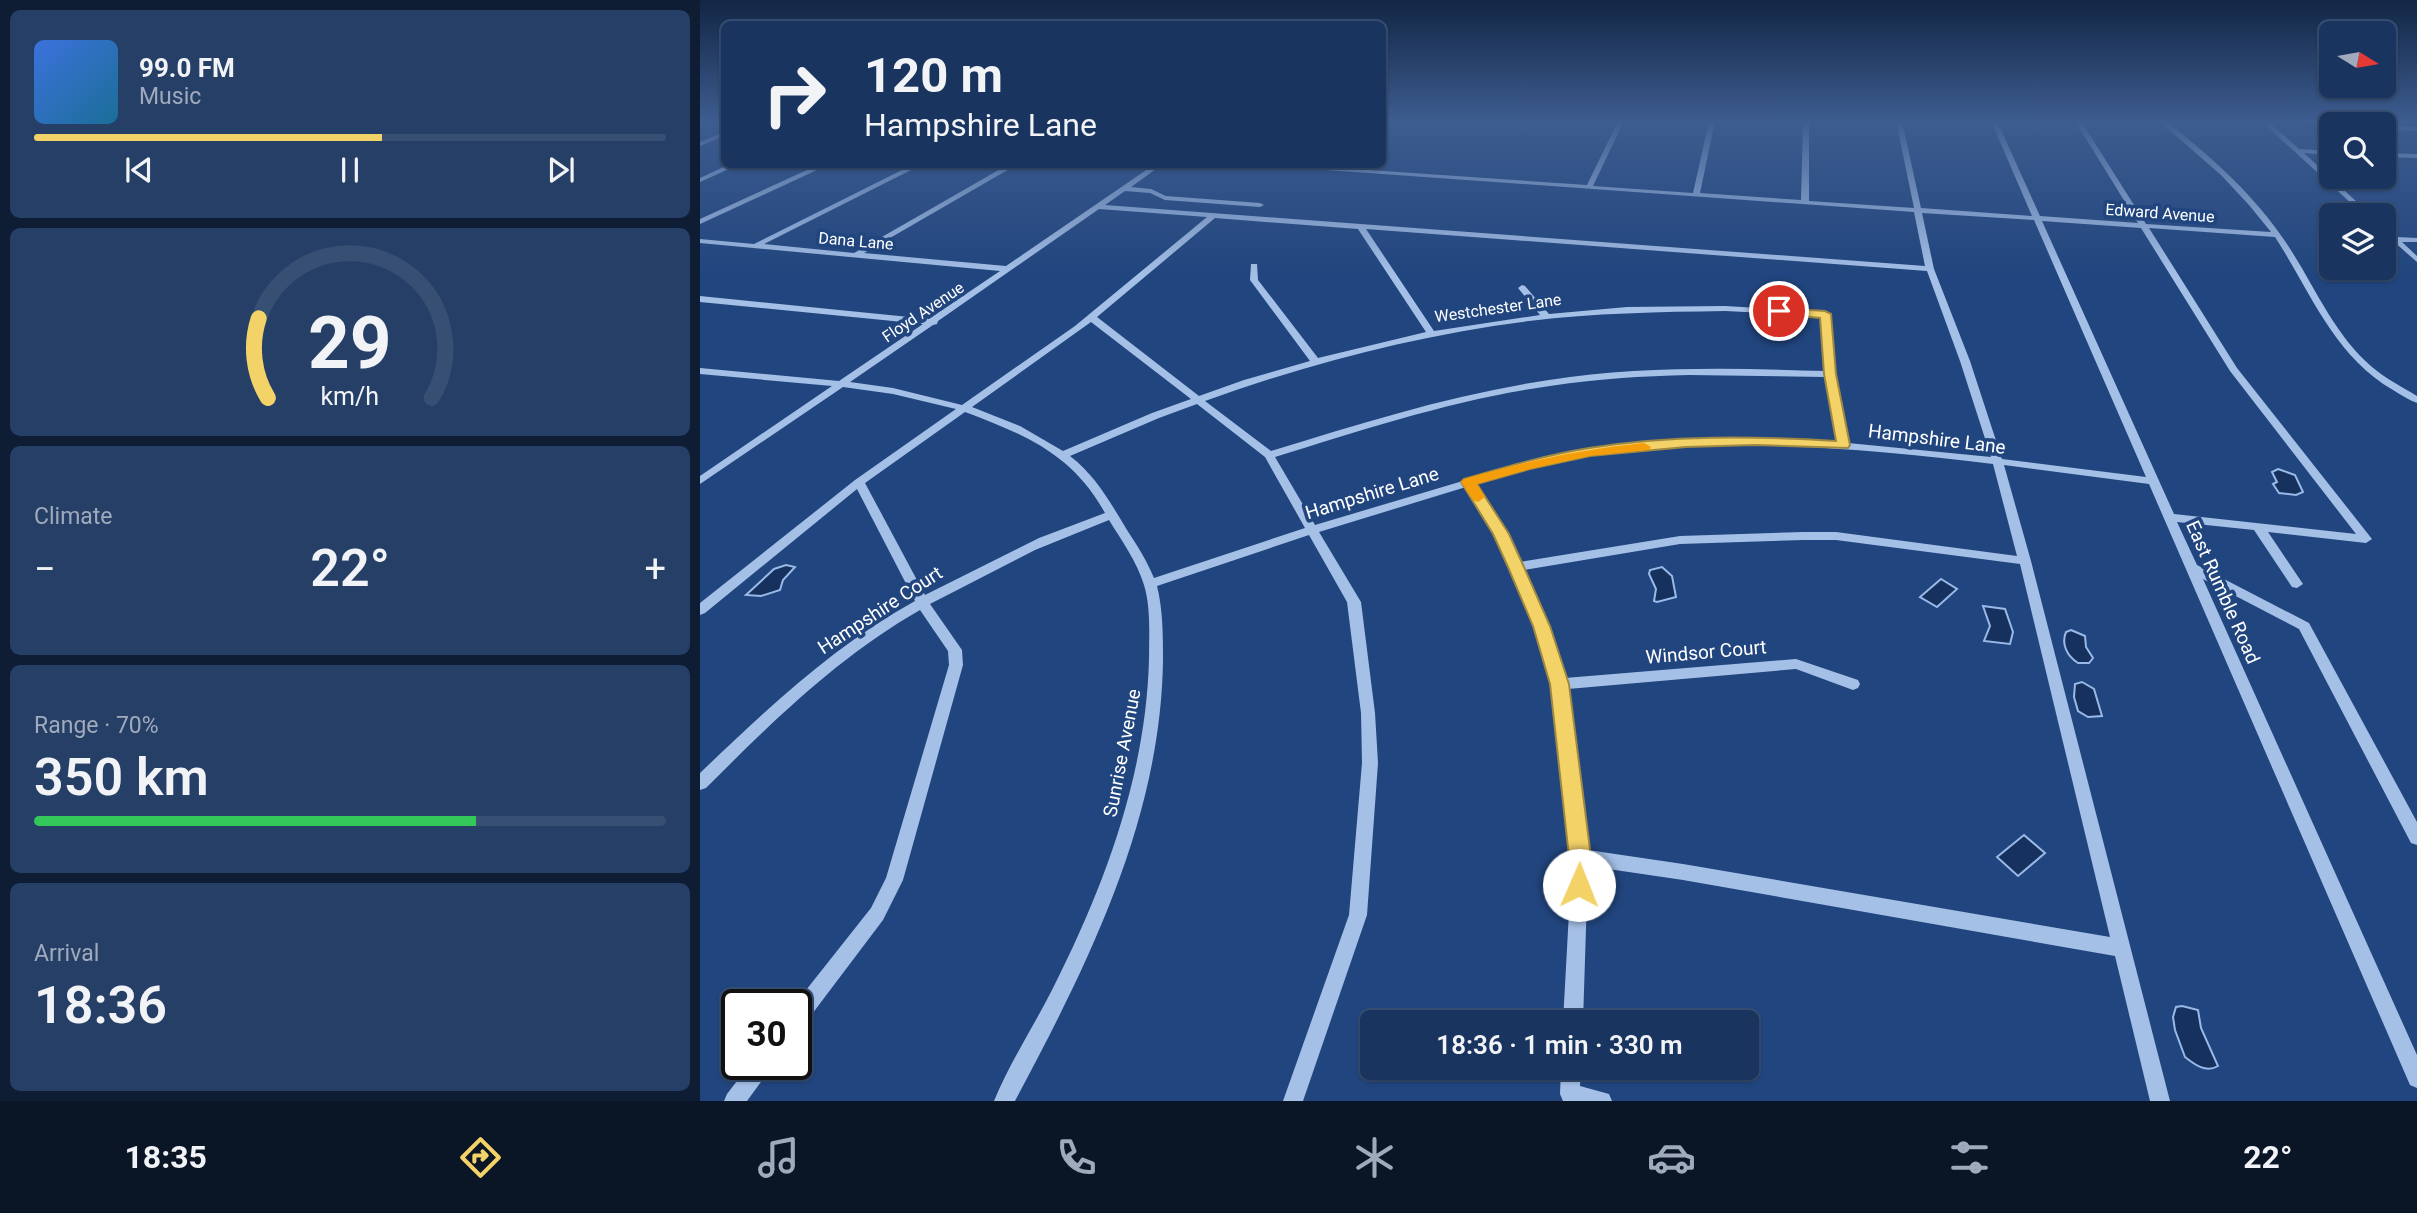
<!DOCTYPE html>
<html lang="en">
<head>
<meta charset="utf-8">
<style>
	body { margin:0; font-family:Roboto,sans-serif; background:#263f67; color:#f1f3f6; height:100vh; display:flex; flex-direction:column; font-size:26px; white-space:nowrap }
	* { box-sizing:border-box; margin:0 }
	p { font-size:23px; color:#9faabc }
	.icon { flex:none; width:38px; height:38px; fill:none; stroke:currentColor; stroke-width:2; stroke-linecap:round; stroke-linejoin:round }
	.map { position:relative; flex:1; overflow:hidden }
	.sheet { display:flex; flex-direction:column; gap:10px; padding:10px; background:#0e1d34; width:700px }
	.sheet>* { flex:none }
	.hud { position:absolute; left:21px; top:21px; width:665px; height:147px; border-radius:10px; box-shadow:0 2px 5px #0004,0 0 0 2px #374f73; background:#19345e; color:#f1f3f6; overflow:hidden }
	.needle { width:46px; rotate:101deg }
	.fabs { position:absolute; left:1619px; top:21px; display:grid; gap:14px }
	.fabs a { display:grid; place-items:center; width:77px; height:77px; border-radius:10px; background:#19345e; box-shadow:0 2px 5px #0004,0 0 0 2px #374f73; font-size:35px }
	.speed { position:absolute; left:21px; top:989px; display:flex; gap:14px; font-size:35px; font-weight:700; text-align:center }
	.speed>* { display:grid; place-content:center; width:91px; height:91px; border-radius:50%; background:#19345e; box-shadow:0 2px 5px #0004,0 0 0 2px #374f73; line-height:1 }
	.speed .limit { border:4px solid #111; border-radius:10px; background:#fff; color:#111 }
	.pin { position:absolute; display:grid; place-items:center; width:60px; height:60px; color:#fff; margin:-30px; border:4px solid #fff; border-radius:50%; box-shadow:0 2px 7px #0007 }
	.me { position:absolute; width:77px; margin:-38px; rotate:1deg; stroke-linejoin:round; filter:drop-shadow(0 0 5px #0008) }
	.turn { display:flex; align-items:center; gap:24px; height:147px; padding:0 28px; font-size:32px }
	.turn .icon { width:91px; height:91px; stroke-width:2.5 }
	.turn b { display:block; font-size:49px; line-height:60px }
	.big { font-size:52px; font-weight:600; line-height:1.1 }
	.sheet .card { flex:1; display:flex; flex-direction:column; justify-content:center; gap:10px; min-width:0; padding:0 24px; border-radius:10px; background:#263f67 }
	.sheet .dial { align-items:center; gap:0 }
	.dial svg { height:182px; overflow:visible; fill:none; stroke:#374f73; stroke-width:7; stroke-linecap:round; text-anchor:middle }
	.dial text { fill:#f1f3f6; stroke:none }
	.song { display:flex; align-items:center; gap:21px }
	.cover { width:84px; height:84px; border-radius:10px; background:linear-gradient(135deg,hsl(220 70% 55%),hsl(200 70% 35%)) }
	.played { height:7px; border-radius:4px; background:linear-gradient(90deg,#f3d267 55%,#374f73 55%) }
	.keys { display:flex; justify-content:space-around; direction:ltr }
	.heat { display:flex; justify-content:space-between; align-items:center; font-size:38px; direction:ltr }
	.charge { height:10px; border-radius:5px; background:linear-gradient(90deg,#34c759 70%,#374f73 0) }
	.trip { position:absolute; left:660px; top:1010px; width:399px; height:70px; border-radius:10px; background:#19345e; box-shadow:0 2px 5px #0004,0 0 0 2px #374f73; font-weight:600; line-height:70px; text-align:center }
	.menu { display:flex; height:112px; justify-content:space-around; align-items:center; background:#0a1526; color:#9faabc }
	.menu .icon { width:49px; height:49px }
	.menu .active { color:#f3d267 }
	.menu b { font-size:32px; color:#f1f3f6 }
	main { display:flex; flex:1; min-height:0 }
	.map>svg:first-child { display:block }
	.water { fill:#16315d; stroke:#99bae8; stroke-width:2 }
	.lines { fill:none; stroke-linecap:round; stroke-linejoin:round }
	.minor { fill:#a5c0e7; fill-rule:evenodd }
	.route { fill:#f3d267; stroke:#9e8843; stroke-width:2 }
	.slow { fill:#f59e0b }
	.labels { text-anchor:middle; dominant-baseline:central; stroke-width:7; stroke-linejoin:round; paint-order:stroke }
	.far-street-label { font-size:16px; fill:#fff; stroke:#21457e }
	.street-label { font-size:19px; fill:#fff; stroke:#21457e }
</style>
</head>
<body>
<main>
<section class="sheet">
<div class="card">
<div class="song"><i class="cover"></i><div><b>99.0 FM</b><p>Music</p></div></div>
<div class="played"></div>
<div class="keys"><svg class="icon" aria-label="previous" viewBox="0 0 24 24"><path d="M18 5L8 12l10 7zM5 5v14"/></svg><svg class="icon" aria-label="pause" viewBox="0 0 24 24"><path d="M8 5v14M16 5v14"/></svg><svg class="icon" aria-label="next" viewBox="0 0 24 24"><path d="M6 5l10 7-10 7zM19 5v14"/></svg></div>
</div>
<div class="card dial"><svg viewBox="0 0 100 80">
<path d="M14 69A42 42 0 1 1 86 69"/>
<path d="M14 69A42 42 0 0 1 10 34" stroke="#f3d267"/>
<text x="50" y="56" font-size="32" font-weight="700">29</text>
<text x="50" y="72" font-size="11">km/h</text>
</svg></div>
<div class="card"><p>Climate</p>
<div class="heat"><a>−</a><b class="big">22°</b><a>+</a></div>
</div>
<div class="card"><p>Range · 70%</p><b class="big">350 km</b><div class="charge"></div></div>
<div class="card"><p>Arrival</p><b class="big">18:36</b></div>
</section>
<div class="map">
<svg width="1717" height="1101" viewBox="0 0 1717 1101">
	<rect width="100%" height="100%" fill="#21457e"/>
	<g class="water">
		<polygon points="1578,469 1595,475 1603,492 1596,495 1579,493 1573,484 1577,482 1572,472"/>
		<polygon points="86,565 95,567 83,580 80,590 61,596 46,595 74,569"/>
		<polygon points="962,567 972,576 976,597 957,602 954,601 956,589 949,574 950,570"/>
		<polygon points="1241,579 1257,589 1237,607 1220,597"/>
		<polygon points="1283,606 1305,609 1313,632 1310,644 1284,641 1290,626"/>
		<path d="M1371,630L1385,636L1386,647L1393,658L1389,663H1378C1367,656 1361,644 1366,632Z"/>
		<polygon points="1382,682 1394,689 1402,716 1388,717 1378,711 1374,697 1375,684"/>
		<polygon points="1324,835 1345,853 1318,876 1297,857"/>
		<path d="M1482,1006L1498,1010L1501,1028L1518,1066C1506,1073 1495,1065 1485,1057L1475,1030L1473,1017L1476,1007Z"/>
	</g>
	<g class="lines">
		<g class="minor">
			<path d="M918,121H924L893,186L993,193L1009,121H1015L1000,193L1101,200L1103,121H1109V201L1214,208L1196,121H1202L1221,208L1332,216L1291,121H1297L1340,216L1438,223L1375,121H1381L1446,224L1571,232L1549,205L1521,175L1459,121H1466C1508,154 1549,190 1580,234C1612,278 1630,331 1672,367C1685,378 1702,387 1717,396V403C1709,400 1701,395 1693,390C1633,355 1611,292 1575,237L1449,228L1537,368L1672,539L1666,543L1568,532L1603,584L1597,588L1592,587L1554,530L1477,522L1497,565L1609,623L1717,822V845L1711,843L1599,629L1503,579L1717,1055V1088L1710,1085L1449,484L1304,465L1331,561L1470,1101H1450L1415,956L983,880L888,866L883,1022H863L872,857L853,684L834,626L810,567L795,534L766,487L619,532L661,602L675,713L678,763L667,915L603,1101H583L649,915L662,763L661,713L647,602L609,535L457,586C463,610 463,636 463,660C461,819 388,964 315,1101H294C310,1062 334,1026 353,988C405,885 446,775 449,659C449,635 451,608 444,585C437,562 422,541 409,520L335,550L230,604L262,650L263,665L203,880L183,920L103,1026L96,1028L95,1004L171,908L186,878L249,665L248,651L220,610C138,657 72,722 6,788L0,790V773C68,708 132,647 215,601L157,489L5,613L0,615V603L155,480L256,409L193,394L143,387L0,484V476L132,386L0,374V368L139,381L223,324L0,302V296L229,319L300,271L0,243V239L54,244L214,164H223L64,244L154,253L309,164H318L164,253L306,266L455,164H463L431,187L451,189L466,196L560,203L564,205L560,207L465,200L450,193L425,191L405,205L1225,266L1214,212L543,164H582L887,185ZM399,209L507,217L375,326L262,405L193,388L150,382L233,325L237,324L238,321ZM1222,213L1334,220L1446,477L1302,459L1270,361L1234,269ZM515,218L658,229L726,332L618,358L558,280L557,264H551L550,280L610,361L544,380L499,396L397,317ZM1342,221L1441,228L1530,371L1656,534L1474,514ZM666,229L1227,271L1260,361L1291,457L1148,443L1135,374L1128,312L1025,306L927,307L849,314L825,286L822,285L818,288L840,315L734,331ZM1025,311L1121,316L1125,371C1033,368 940,366 849,380C754,394 662,423 571,451L505,401C610,363 718,335 829,321C894,313 959,312 1025,311ZM391,322L491,399L452,413L363,451L320,426L272,407ZM989,375L1126,377L1137,442L1030,438L960,441L890,449L803,469L615,525L575,457C665,429 756,399 850,386C896,379 942,376 989,375ZM497,404L565,457L605,528L454,578C447,561 437,545 427,530C410,502 396,476 370,456L459,418ZM265,412C326,435 372,454 405,513L339,538L225,595L165,483ZM1030,444C1118,446 1205,453 1293,464L1317,556L1136,532H1103L980,536L820,562L807,534L776,484C813,472 852,461 891,455C937,448 983,446 1030,444ZM1103,540H1136L1320,564L1410,937L983,864L888,850L868,689L1096,669L1153,690L1158,688L1160,684L1158,680L1096,659L865,678L848,626L824,570L980,544Z"/>
			<polygon points="1561,121 1568,121 1599,149 1631,151 1631,155 1604,153 1671,215 1664,215"/>
			<polygon points="1584,121 1616,121 1636,124 1631,126"/>
			<polygon points="1684,125 1717,127 1717,131 1684,129"/>
			<polygon points="24,132 24,136 0,146 0,142"/>
			<polygon points="1684,153 1717,154 1717,158 1684,157"/>
			<polygon points="30,164 40,164 0,182 0,178"/>
			<polygon points="120,164 130,164 0,224 0,219"/>
			<polygon points="1684,227 1697,237 1717,238 1717,242 1702,242 1717,256 1717,262 1684,233"/>
			<polygon points="50,1064 72,1064 69,1071 47,1101 24,1101 27,1094"/>
			<polygon points="861,1068 881,1068 880,1086 909,1094 912,1101 863,1101 860,1094"/>
		</g>
	</g>
	<linearGradient id="sky" x2="0" y2="1"><stop stop-color="#122645"/><stop offset="0.44" stop-color="#3d5c8f"/><stop offset="1" stop-color="#3d5c8f" stop-opacity="0"/></linearGradient>
	<rect width="1717" height="275" fill="url(#sky)"/>
	<path class="route" d="M1079,308L1125,311L1131,314L1136,374L1150,445L1148,448L1055,445L986,447L890,456L830,469L777,484L809,534L824,567L850,626L869,684L891,857L890,885L887,892L879,895L871,892L868,885L869,857L850,684L833,626L808,567L793,534L761,482L764,479C805,467 846,455 889,448C970,435 1054,436 1136,441L1124,374L1120,318L1075,314V309Z"/>
	<path class="slow" d="M944,443L951,447L949,450L890,456L830,469L777,484L785,497L778,502L773,500L761,482L764,479C823,462 882,449 944,443Z"/>
	<g class="labels">
		<g class="far-street-label">
			<text transform="translate(1460 213) rotate(4)">Edward Avenue</text>
			<text transform="translate(156 241) rotate(5)">Dana Lane</text>
			<text transform="translate(798 308) rotate(-8)">Westchester Lane</text>
			<text transform="translate(223 312) rotate(-34)">Floyd Avenue</text>
		</g>
		<g class="street-label">
			<text transform="translate(1237 439) rotate(7)">Hampshire Lane</text>
			<text transform="translate(672 493) rotate(-17)">Hampshire Lane</text>
			<text transform="translate(1523 592) rotate(66)">East Rumble Road</text>
			<text transform="translate(180 610) rotate(-33)">Hampshire Court</text>
			<text transform="translate(1006 652) rotate(-5)">Windsor Court</text>
			<text transform="translate(422 753) rotate(-79)">Sunrise Avenue</text>
		</g>
	</g>
</svg>
<div class="fabs">
<a><svg class="needle" viewBox="-14 -14 28 28"><path d="M0-13l5 13h-10z" fill="#e53935"/><path d="M0 13l5-13h-10z" fill="#9faabc"/></svg></a>
<a><svg class="icon" aria-label="search" viewBox="0 0 24 24"><circle cx="10" cy="10" r="6"/><path d="M15 15l6 6"/></svg></a>
<a><svg class="icon" aria-label="layers" viewBox="0 0 24 24"><path d="M12 4l9 5-9 5-9-5zM3 14l9 5 9-5"/></svg></a>
</div>
<div class="speed"><div class="limit">30</div></div>
<div class="pin" style="left:1079px;top:311px;background:#d93025"><svg class="icon" aria-label="arrive" viewBox="0 0 24 24"><path d="M6 21V4h12l-3 4 3 4H6"/></svg></div>
<svg class="me" style="left:879px;top:885px" viewBox="-20 -20 40 40"><circle r="19" fill="#fff"/><path d="M0-13L10 11 0 6-10 11z" fill="#f3d267"/></svg>
<div class="trip">18:36 · 1 min · 330 m</div>
<div class="hud">
<div class="turn"><svg class="icon" aria-label="right" viewBox="0 0 24 24"><path d="M7 20v-9h11M14 6l5 5-5 5"/></svg><div><b>120 m</b>Hampshire Lane</div></div>
</div>
</div>
</main>
<nav class="menu">
<b>18:35</b>
<svg class="icon active" aria-label="directions" viewBox="0 0 24 24"><path d="M12 3l9 9-9 9-9-9zM9 14v-3h6M13 9l2 2-2 2"/></svg>
<svg class="icon" aria-label="music" viewBox="0 0 24 24"><path d="M9 18V5l10-2v13"/><circle cx="6" cy="18" r="3"/><circle cx="16" cy="16" r="3"/></svg>
<svg class="icon" aria-label="phone" viewBox="0 0 24 24"><path d="M5 4h4l2 5-3 2q2 4 5 5l2-3 5 2v4C11 20 4 13 5 4z"/></svg>
<svg class="icon" aria-label="climate" viewBox="0 0 24 24"><path d="M12 3v18M4 7l16 10M4 17L20 7"/></svg>
<svg class="icon" aria-label="car" viewBox="0 0 24 24"><path d="M5 17H2v-5l4-1 3-4h7l3 4 3 1v5h-3M9 17h6M6 11h13"/><circle cx="7" cy="17" r="2"/><circle cx="17" cy="17" r="2"/></svg>
<svg class="icon" aria-label="filters" viewBox="0 0 24 24"><path d="M4 7h16M4 17h16"/><circle cx="9" cy="7" r="2"/><circle cx="15" cy="17" r="2"/></svg>
<b>22°</b>
</nav>
</body>
</html>
